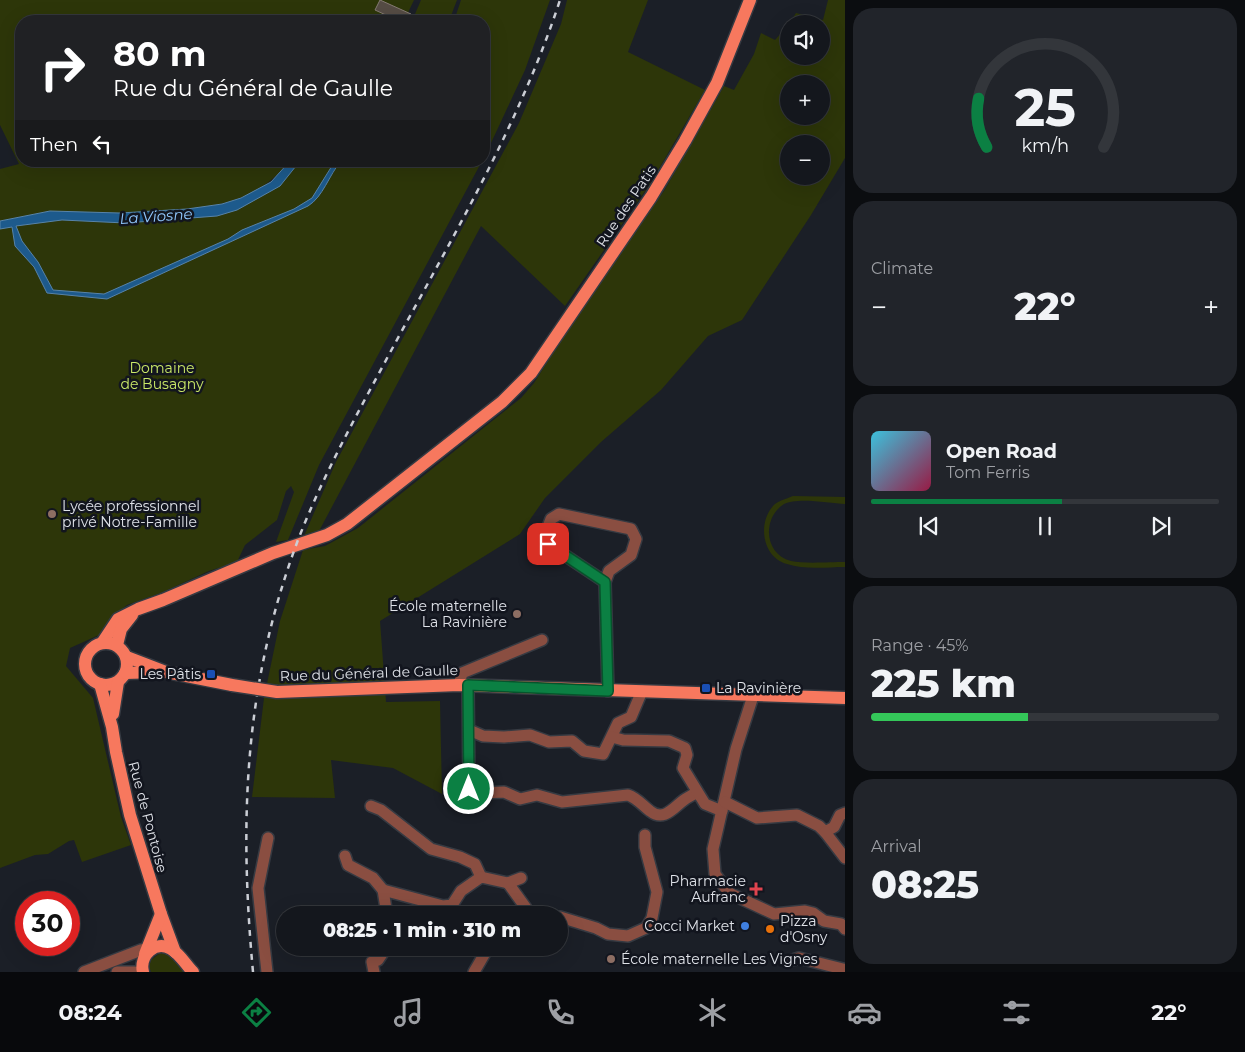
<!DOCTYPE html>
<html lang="en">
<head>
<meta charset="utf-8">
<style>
	body { margin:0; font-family:Montserrat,sans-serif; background:#21242a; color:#f1f3f6; height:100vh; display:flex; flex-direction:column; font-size:19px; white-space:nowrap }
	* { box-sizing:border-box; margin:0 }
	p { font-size:16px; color:#9d9fa4 }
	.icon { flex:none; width:28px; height:28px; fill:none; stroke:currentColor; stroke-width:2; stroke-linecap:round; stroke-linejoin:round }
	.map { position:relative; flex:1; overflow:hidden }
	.side { display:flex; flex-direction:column; gap:8px; padding:8px; background:#0b0d10; width:400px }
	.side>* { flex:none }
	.banner { position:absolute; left:15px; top:15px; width:475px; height:152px; border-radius:20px; box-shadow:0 5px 20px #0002,0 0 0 1px #33363b; background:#202124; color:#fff; overflow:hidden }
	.tools { position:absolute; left:780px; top:15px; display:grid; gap:10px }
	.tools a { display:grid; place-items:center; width:50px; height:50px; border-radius:50%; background:#14171d; box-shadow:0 5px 20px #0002,0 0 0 1px #33363b; font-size:25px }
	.speed { position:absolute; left:15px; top:891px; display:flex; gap:10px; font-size:25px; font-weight:700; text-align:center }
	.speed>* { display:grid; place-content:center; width:65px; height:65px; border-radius:50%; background:#14171d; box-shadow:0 5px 20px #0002,0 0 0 1px #33363b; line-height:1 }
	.speed .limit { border:8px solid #d22; background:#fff; color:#111 }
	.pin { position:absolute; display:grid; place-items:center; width:42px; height:42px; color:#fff; margin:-21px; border-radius:10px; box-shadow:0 2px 8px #0006 }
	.me { position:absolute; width:55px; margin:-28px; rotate:0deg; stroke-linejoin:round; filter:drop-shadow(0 0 4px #0008) }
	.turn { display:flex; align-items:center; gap:18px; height:105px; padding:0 15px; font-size:22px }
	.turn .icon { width:65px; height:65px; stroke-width:2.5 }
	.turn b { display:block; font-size:35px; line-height:42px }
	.then { display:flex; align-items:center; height:48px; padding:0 15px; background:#0003; gap:10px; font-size:19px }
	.big { font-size:38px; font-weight:800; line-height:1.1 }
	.side .widget { flex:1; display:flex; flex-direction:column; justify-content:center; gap:8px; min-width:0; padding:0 18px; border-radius:20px; background:#21242a }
	.side .dial { align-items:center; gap:0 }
	.dial svg { height:130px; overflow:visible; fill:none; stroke:#33363b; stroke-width:7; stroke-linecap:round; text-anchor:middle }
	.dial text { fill:#f1f3f6; stroke:none }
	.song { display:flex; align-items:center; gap:15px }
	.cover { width:60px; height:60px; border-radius:8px; background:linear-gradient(135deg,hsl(190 70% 55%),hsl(340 70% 35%)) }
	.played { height:5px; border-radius:2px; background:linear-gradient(90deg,#0b8043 55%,#33363b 55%) }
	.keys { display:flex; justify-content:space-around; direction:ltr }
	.heat { display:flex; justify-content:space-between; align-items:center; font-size:28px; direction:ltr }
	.charge { height:8px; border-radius:4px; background:linear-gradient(90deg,#34c759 45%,#33363b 0) }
	.trip { position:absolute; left:276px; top:906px; width:292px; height:50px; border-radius:25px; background:#14171d; box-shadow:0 5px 20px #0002,0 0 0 1px #33363b; font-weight:800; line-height:50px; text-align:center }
	.tab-bar { display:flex; height:80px; justify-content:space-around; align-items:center; background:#08090c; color:#9d9fa4 }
	.tab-bar .icon { width:35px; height:35px }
	.tab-bar .on { color:#0b8043 }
	.tab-bar b { font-size:22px; color:#f1f3f6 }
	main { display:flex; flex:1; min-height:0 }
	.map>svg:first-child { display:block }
	.green { fill:#2d3609; fill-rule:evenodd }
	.water { fill:#1d5a8c; stroke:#5783a8 }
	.building { fill:#554c44; stroke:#857b73 }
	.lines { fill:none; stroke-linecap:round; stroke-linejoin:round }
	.minor-casing { stroke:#363a42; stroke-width:14 }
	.major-casing { stroke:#363a42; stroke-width:15 }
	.minor { stroke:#8a4e41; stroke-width:11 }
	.major { stroke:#f7785e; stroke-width:12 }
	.rail { stroke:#cbced5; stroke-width:2.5; stroke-dasharray:6 6; stroke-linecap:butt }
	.major-bridge-casing { stroke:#363a42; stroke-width:15; stroke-linecap:butt }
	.major-bridge { stroke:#f7785e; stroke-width:12 }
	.route-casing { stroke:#07532c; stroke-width:12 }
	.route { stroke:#0b8043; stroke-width:9 }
	.education-dot { fill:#8d6e63; stroke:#12151e; stroke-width:2 }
	.transit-dot { fill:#1a4fb4; stroke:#12151e; stroke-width:2 }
	.health-dot { fill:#e0444e; stroke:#12151e; stroke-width:2 }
	.shop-dot { fill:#3f7fe0; stroke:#12151e; stroke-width:2 }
	.food-dot { fill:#e8710a; stroke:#12151e; stroke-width:2 }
	.labels { text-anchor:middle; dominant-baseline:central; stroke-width:5; stroke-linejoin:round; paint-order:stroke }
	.street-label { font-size:14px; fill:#dfe2e8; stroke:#12151e }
	.park-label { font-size:14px; fill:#cbe968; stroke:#12151e }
	.poi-label { font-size:14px; fill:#dfe2e8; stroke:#12151e; text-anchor:start }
	.water-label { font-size:15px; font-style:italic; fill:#90c7fd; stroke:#12151e }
</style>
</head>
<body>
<main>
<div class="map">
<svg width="845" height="972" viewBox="0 0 845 972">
	<rect width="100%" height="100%" fill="#1b1f27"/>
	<g class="green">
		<path d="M0,0H414L404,21H21V161H290C261,196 230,205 186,209L207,212L265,190L295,161H482L319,465L288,540L276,542L294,492L291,486L286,491L277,520L245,545L237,562L209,571L161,593L127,605L111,618L99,635L70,648L66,666L93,698L121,817L131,845L82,862L74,840L69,841L48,854L35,855L0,868V169L19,164L0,125Z"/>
		<polygon points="421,0 457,0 449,21 412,21"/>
		<polygon points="461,0 550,0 525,70 484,158 484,21 454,21"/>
		<polygon points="567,0 648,0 628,52 705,90 650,184 565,306 481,226 318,533 304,536 336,462 519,123 561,24"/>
		<path d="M828,0H845V158L811,215L742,320L708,336L661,390L601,442L545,498L520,534L380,621L386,702L440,701L442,794L393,768L331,760L335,798L252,797L264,698L280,621L303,550L325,546L358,528L521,398L534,383L587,299L664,191L724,86L734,90L754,54L761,33L775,40L789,24V56H821V24H789L796,13L823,20ZM789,84H821V116H789ZM789,144H821V176H789Z"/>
		<path d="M793,496L845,497V504C830,503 797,497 784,504C762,518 764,554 791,561C804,564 830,562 845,562V567C827,567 804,570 787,564C763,558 757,524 773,506C777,501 786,499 793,496Z"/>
		<polygon points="160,953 169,955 184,972 151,972 149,967 151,960"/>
	</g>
	<path class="water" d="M290,161H300L280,186L237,210L217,216L125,223L62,220L16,226L22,241L38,262L53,290L104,294L228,239L242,230L294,209L312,198L335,161H341C329,175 323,197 308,206L107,299L47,293L34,267L15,246L12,227L0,229V221L50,211L120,213L187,209L222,204L241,198L271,182Z"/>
	<polygon class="building" points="380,0 411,14 407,21 399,21 375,10"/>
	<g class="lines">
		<defs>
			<g id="minor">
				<polyline points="605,582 609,571 631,555 636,539 631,529 559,514 551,519 546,532 548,544 605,582 608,691"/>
				<polyline points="459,685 462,673 542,640"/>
				<path d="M468,685L469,789L482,793L504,792L520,799L537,795L562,802L628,795C637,798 642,805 650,811C664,822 673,808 684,800C688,797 693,795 697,792"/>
				<polyline points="753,696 736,749 713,849 715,874 729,893 774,914 805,911 813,913 824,921 841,924 845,929"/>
				<polyline points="469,730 483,736 504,737 530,735 549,742 572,741 584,751 603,754 618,723 631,717 642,691"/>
				<polyline points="612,737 623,740 669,741 685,748 687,755 683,768 705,804 722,811"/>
				<polyline points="725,802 757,818 797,815 819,826 825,832 834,827 840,815 845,813"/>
				<polyline points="371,806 381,810 431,849 460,857 475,864 481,877"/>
				<polyline points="825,832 845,858"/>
				<polyline points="345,856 348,865 373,878 383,890"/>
				<polyline points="508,883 526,908 529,915"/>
				<polyline points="387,915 383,890 443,906 452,905 461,891 481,877 508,883 521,878"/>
				<polyline points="547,915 553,915"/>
				<polyline points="560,917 596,928 608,934 628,936 646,928 652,918 657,892 645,847 645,835"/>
				<polyline points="793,960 799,958 843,969 844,972"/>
				<polyline points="84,972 141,950 153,948"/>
				<polyline points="117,972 135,972"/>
				<polyline points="267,972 258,888 268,838"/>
				<polyline points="374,972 372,962 378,960 386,948"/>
				<polyline points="474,972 488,948"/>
			</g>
			<g id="major">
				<polyline points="102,643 118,619 138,609 163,600 273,553 327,535 347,524 502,402 531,373 651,197 685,141 717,83 750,0"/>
				<circle cx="106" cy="664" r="21"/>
				<polyline points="117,645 121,629 132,615"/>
				<polyline points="127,657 166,672 232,685"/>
				<polyline points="125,673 160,672"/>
				<polyline points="100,684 112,727 116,752 130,815 161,914 175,952"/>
				<polyline points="277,692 459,685 845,698"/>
				<polyline points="113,714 118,682"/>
				<polyline points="145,954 161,914"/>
				<path d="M143,972C139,956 155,939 171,949C180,954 186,965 193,972"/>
			</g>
		</defs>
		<use href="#minor" class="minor-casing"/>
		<use href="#major" class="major-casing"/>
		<use href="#minor" class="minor"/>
		<use href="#major" class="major"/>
		<path class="rail" d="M253,972C239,820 244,684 298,540C320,483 349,429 378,375C443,253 517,132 560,0"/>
		<defs>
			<polyline id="major-bridge" points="232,685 277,692"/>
		</defs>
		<use href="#major-bridge" class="major-bridge-casing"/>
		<use href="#major-bridge" class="major-bridge"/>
	</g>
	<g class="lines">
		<defs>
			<polyline id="route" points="469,789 468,685 608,691 605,582 548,544"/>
		</defs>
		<use href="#route" class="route-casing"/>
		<use href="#route" class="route"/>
	</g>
	<g class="education-dot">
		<circle cx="52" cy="514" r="5"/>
		<circle cx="517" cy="614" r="5"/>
		<circle cx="611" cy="959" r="5"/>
	</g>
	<g class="transit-dot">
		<rect x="206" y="669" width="10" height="10" rx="2.5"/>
		<rect x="701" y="683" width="10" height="10" rx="2.5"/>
	</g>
	<path class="health-dot" d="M753.5 881.5h5v5h5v5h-5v5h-5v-5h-5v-5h5z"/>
	<circle class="shop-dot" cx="745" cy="926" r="5"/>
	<circle class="food-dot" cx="770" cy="929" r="5"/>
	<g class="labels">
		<g class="street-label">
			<text transform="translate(626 206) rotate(-56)">Rue des Patis</text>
			<text transform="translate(369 673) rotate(-2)">Rue du Général de Gaulle</text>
			<text transform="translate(148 817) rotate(75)">Rue de Pontoise</text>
		</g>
		<g class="park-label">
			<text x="162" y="368">Domaine<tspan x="162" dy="16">de Busagny</tspan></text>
		</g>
		<g class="poi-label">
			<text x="62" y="506">Lycée professionnel<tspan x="62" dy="16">privé Notre-Famille</tspan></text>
			<text x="507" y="606" text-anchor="end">École maternelle<tspan x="507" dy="16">La Ravinière</tspan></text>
			<text x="201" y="674" text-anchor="end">Les Pâtis</text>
			<text x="716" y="688">La Ravinière</text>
			<text x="746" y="881" text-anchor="end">Pharmacie<tspan x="746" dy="16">Aufranc</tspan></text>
			<text x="780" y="921">Pizza<tspan x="780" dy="16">d'Osny</tspan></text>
			<text x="735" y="926" text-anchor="end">Cocci Market</text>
			<text x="621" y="959">École maternelle Les Vignes</text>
		</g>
		<g class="water-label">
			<text transform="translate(156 216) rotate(-4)">La Viosne</text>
		</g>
	</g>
</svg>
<div class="tools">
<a><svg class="icon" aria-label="sound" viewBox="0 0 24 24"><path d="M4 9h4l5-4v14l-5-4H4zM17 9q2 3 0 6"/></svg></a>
<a>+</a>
<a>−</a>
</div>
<div class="speed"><div class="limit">30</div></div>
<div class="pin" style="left:548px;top:544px;background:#d93025"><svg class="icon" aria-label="arrive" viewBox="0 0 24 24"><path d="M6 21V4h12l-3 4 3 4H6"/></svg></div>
<svg class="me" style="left:469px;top:789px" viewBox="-20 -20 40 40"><circle r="17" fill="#0b8043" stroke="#fff" stroke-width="3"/><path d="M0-11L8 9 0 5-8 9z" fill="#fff"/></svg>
<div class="trip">08:25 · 1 min · 310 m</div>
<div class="banner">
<div class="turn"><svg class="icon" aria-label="right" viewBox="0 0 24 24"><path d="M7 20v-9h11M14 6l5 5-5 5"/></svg><div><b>80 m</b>Rue du Général de Gaulle</div></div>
<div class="then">Then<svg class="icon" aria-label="left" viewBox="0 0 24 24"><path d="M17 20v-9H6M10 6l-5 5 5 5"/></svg></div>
</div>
</div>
<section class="side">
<div class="widget dial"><svg viewBox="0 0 100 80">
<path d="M14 69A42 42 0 1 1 86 69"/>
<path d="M14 69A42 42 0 0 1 9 39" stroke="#0b8043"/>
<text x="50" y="56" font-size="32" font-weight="700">25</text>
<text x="50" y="72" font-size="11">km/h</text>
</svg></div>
<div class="widget"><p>Climate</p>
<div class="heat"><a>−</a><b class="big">22°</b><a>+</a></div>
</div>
<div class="widget">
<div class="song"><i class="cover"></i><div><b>Open Road</b><p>Tom Ferris</p></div></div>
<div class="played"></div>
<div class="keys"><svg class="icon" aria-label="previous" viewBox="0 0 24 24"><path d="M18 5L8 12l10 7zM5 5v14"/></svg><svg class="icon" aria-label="pause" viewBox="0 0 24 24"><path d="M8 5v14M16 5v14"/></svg><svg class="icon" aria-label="next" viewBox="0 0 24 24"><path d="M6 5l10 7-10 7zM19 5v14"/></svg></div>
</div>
<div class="widget"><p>Range · 45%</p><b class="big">225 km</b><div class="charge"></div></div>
<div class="widget"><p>Arrival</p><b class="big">08:25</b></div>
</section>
</main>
<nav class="tab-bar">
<b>08:24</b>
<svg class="icon on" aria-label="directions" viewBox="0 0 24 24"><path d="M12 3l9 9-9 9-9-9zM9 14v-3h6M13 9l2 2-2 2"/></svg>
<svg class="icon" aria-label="music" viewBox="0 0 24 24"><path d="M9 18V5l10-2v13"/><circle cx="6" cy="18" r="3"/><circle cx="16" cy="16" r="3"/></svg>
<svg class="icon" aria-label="phone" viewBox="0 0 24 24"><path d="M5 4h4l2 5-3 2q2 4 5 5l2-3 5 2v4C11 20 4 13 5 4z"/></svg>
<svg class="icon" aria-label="climate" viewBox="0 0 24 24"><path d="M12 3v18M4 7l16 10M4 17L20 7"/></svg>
<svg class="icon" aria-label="car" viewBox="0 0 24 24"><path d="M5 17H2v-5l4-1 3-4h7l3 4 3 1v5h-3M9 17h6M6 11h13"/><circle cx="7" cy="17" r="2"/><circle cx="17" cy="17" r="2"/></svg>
<svg class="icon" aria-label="filters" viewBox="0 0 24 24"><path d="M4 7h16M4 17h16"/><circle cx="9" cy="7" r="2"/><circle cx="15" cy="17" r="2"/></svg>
<b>22°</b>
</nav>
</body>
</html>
